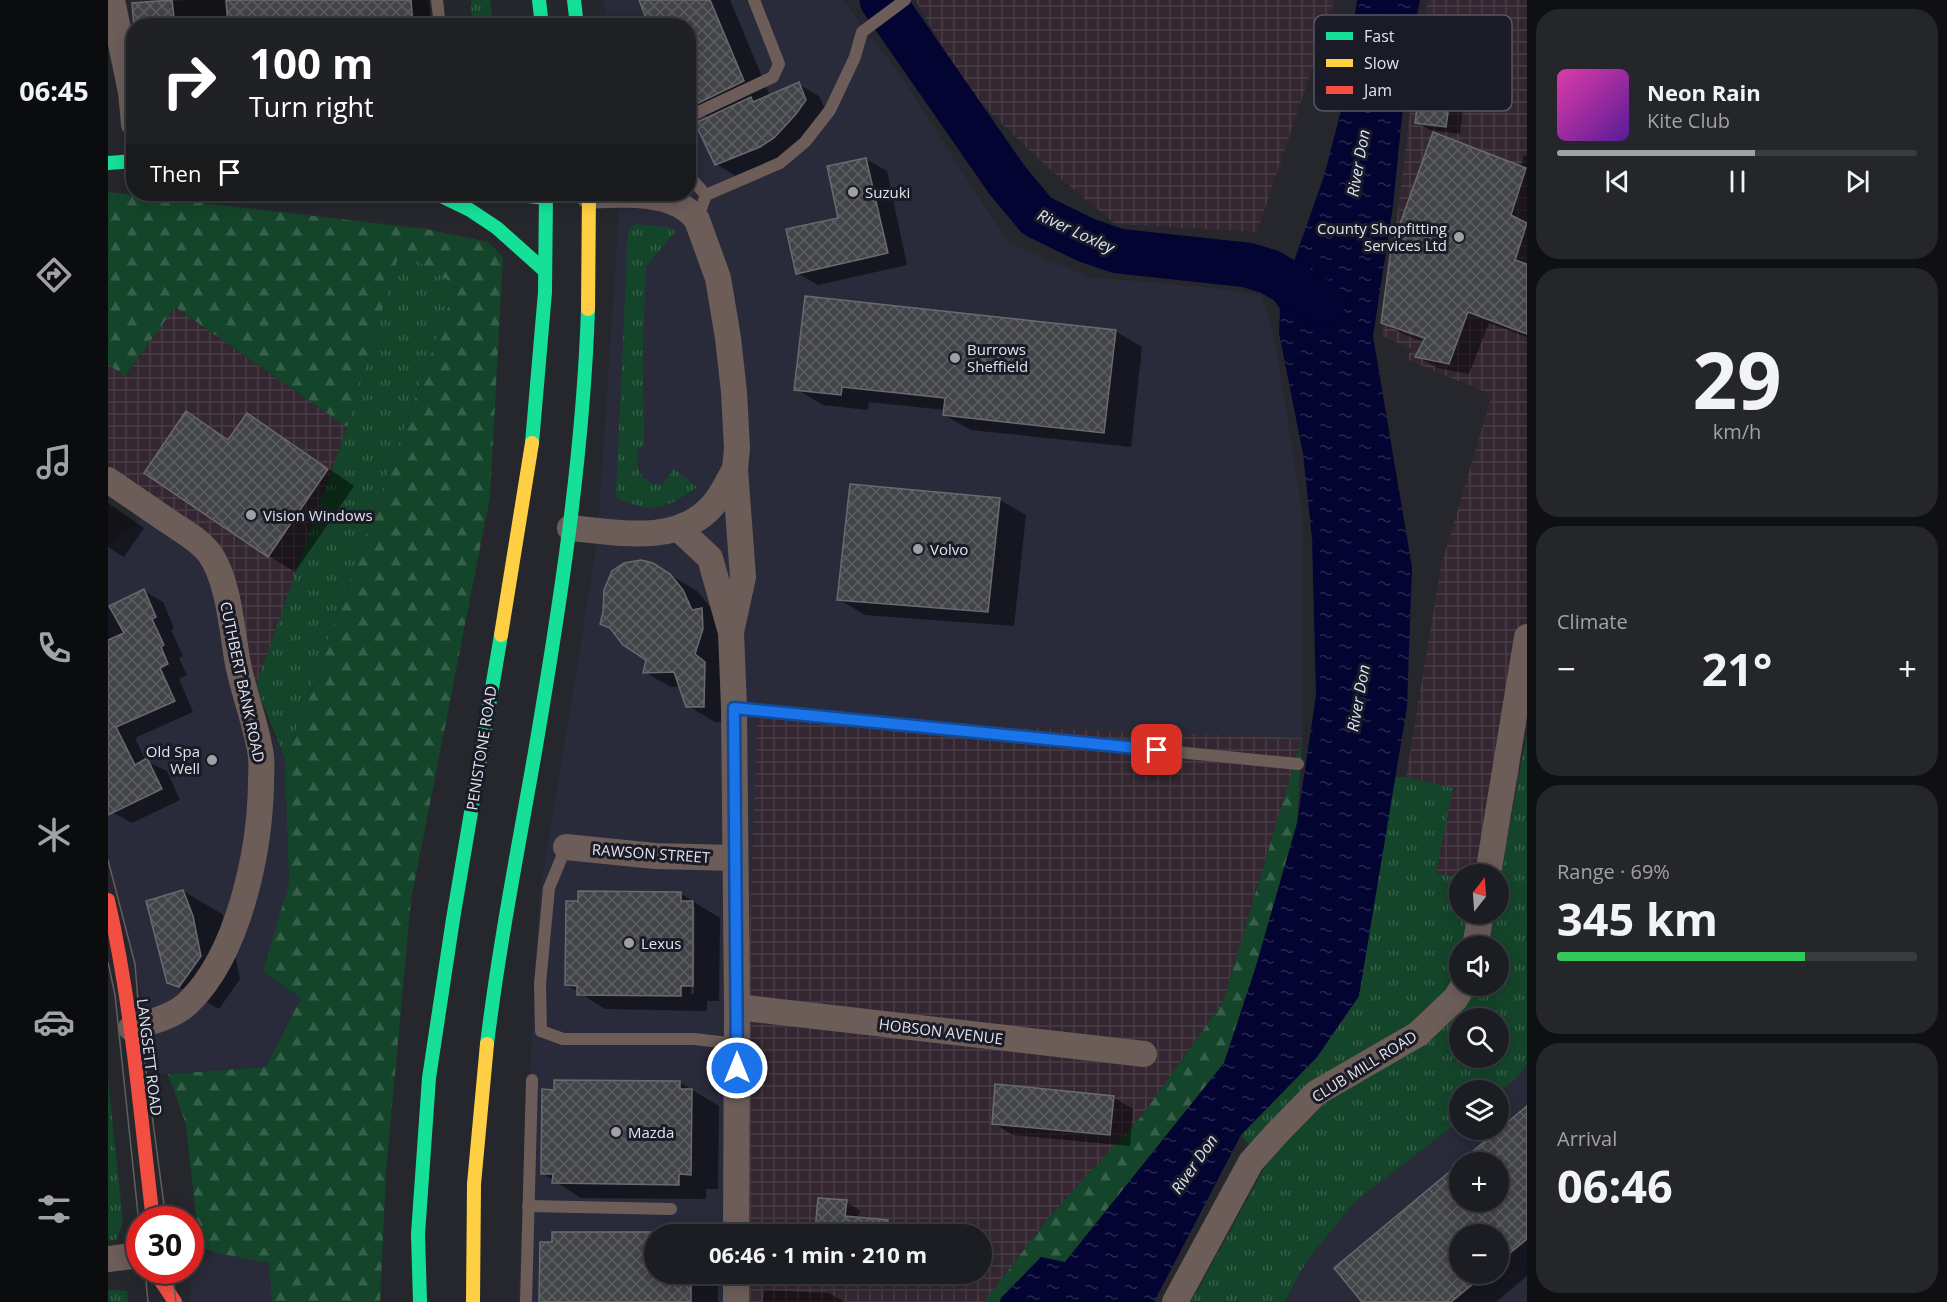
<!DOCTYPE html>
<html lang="en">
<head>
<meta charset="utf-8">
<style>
	body { margin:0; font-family:"Open Sans",sans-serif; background:#25262a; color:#f1f3f6; height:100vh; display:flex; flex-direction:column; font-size:22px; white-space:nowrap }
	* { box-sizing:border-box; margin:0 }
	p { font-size:20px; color:#a0a2a5 }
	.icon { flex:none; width:33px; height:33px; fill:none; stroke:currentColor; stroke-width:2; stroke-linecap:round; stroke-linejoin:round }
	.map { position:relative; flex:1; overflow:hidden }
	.sheet { display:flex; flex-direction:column; gap:9px; padding:9px; background:#0f1013; width:420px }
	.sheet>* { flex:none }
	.banner { position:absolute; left:18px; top:18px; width:570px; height:183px; border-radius:24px; box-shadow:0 3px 15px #0003,0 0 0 2px #3a3b40; background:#202124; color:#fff; overflow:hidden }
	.needle { width:39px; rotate:17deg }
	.fabs { position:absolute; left:1341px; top:864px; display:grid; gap:12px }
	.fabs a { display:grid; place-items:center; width:60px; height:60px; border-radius:50%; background:#1c1d22; box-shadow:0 3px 15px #0003,0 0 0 2px #3a3b40; font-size:30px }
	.speed { position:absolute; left:18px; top:1206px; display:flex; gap:12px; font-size:30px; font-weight:700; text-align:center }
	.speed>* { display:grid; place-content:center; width:78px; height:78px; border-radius:50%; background:#1c1d22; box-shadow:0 3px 15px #0003,0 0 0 2px #3a3b40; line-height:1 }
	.speed .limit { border:9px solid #d22; background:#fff; color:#111 }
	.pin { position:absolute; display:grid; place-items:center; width:51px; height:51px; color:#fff; margin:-26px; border-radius:12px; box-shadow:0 3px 9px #0006 }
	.me { position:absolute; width:66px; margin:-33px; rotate:0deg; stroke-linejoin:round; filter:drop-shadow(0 0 4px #0008) }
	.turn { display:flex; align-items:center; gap:21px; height:126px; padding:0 24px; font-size:27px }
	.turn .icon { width:78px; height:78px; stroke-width:2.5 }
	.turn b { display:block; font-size:42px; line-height:51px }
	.then { display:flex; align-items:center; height:57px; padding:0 24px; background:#0003; gap:12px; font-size:22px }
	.big { font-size:45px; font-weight:700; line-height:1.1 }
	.sheet .widget { flex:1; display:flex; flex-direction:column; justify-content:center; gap:9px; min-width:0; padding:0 21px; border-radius:24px; background:#25262a }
	.sheet .dial { align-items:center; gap:0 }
	.dial b { font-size:78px; line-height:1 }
	.song { display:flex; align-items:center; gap:18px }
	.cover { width:72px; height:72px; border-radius:9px; background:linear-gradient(135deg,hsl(320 70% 55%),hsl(270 70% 35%)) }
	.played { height:6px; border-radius:3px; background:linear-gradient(90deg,#a0a1a8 55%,#3a3b40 55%) }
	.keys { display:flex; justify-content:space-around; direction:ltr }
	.heat { display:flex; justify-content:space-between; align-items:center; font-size:33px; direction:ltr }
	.charge { height:9px; border-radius:4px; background:linear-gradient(90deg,#34c759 69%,#3a3b40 0) }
	.trip { position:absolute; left:536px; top:1224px; width:348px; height:60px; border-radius:30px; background:#1c1d22; box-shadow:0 3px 15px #0003,0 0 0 2px #3a3b40; font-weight:700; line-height:60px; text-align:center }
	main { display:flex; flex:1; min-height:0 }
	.tab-bar { display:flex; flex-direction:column; width:108px; justify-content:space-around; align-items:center; background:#0b0c0e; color:#a0a2a5 }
	.tab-bar .icon { width:42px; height:42px }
	.tab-bar .current { color:#a0a1a8 }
	.tab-bar b { font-size:27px; color:#f1f3f6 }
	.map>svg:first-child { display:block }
	.built { fill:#292a3a; fill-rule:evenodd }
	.industrial { fill:url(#industrial-grid) }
	.grass { fill:url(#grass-tufts); fill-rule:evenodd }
	.forest { fill:url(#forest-firs) }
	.water { fill:url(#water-ripples) }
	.shadow { fill:#0007; fill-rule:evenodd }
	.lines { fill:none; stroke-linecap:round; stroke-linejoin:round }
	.river { stroke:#030432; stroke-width:45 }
	.building { fill:url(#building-cross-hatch); stroke:#696a6f; stroke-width:1.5 }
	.lane { stroke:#6c5d59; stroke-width:12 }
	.street { stroke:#6c5d59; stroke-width:26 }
	.fast { stroke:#16e098; stroke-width:14 }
	.slow { stroke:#ffcf43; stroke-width:14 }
	.jam { stroke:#f24e42; stroke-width:14 }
	.tram { stroke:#625d5e; stroke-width:1.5 }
	.route-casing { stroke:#114b97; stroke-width:15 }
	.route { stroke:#1a73e8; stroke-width:10 }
	.poi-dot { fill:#a0a1a8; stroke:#1a1b26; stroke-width:2 }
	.labels { text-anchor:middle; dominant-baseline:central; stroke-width:6; stroke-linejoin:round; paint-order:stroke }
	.poi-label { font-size:15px; fill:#e2e3eb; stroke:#1a1b26; text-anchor:start }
	.street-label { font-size:15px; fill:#e2e3eb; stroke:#1a1b26 }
	.water-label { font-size:16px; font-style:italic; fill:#d9e4f5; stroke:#1a1b26 }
	.key { fill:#1a1b26; stroke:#565761; stroke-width:1.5 }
	.key-label { font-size:16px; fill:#e2e3eb }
</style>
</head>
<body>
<main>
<nav class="tab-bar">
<b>06:45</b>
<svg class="icon current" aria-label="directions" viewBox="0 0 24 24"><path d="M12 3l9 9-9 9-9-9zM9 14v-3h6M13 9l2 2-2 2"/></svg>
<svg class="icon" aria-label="music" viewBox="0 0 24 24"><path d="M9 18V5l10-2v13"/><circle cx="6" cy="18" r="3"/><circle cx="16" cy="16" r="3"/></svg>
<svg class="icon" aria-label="phone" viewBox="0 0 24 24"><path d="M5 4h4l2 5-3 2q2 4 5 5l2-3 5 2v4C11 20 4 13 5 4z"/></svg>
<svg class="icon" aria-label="climate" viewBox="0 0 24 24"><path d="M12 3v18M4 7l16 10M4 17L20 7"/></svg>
<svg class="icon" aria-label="car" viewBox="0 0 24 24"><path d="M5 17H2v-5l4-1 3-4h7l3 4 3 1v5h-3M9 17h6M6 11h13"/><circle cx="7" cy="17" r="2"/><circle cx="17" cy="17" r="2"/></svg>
<svg class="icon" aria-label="filters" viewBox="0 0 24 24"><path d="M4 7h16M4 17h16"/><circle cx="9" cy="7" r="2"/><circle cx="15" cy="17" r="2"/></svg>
</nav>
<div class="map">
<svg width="1419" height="1302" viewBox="0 0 1419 1302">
	<defs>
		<pattern id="industrial-grid" width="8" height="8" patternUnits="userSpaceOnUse" patternTransform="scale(1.5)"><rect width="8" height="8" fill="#342731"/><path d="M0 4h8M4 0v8" fill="none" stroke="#473c45"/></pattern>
		<pattern id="grass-tufts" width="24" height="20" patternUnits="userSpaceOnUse" patternTransform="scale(1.5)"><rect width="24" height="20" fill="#14452a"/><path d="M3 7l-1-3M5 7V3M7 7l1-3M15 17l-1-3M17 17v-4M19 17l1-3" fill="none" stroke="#366049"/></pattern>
		<pattern id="forest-firs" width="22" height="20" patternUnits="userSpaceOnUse" patternTransform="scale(1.5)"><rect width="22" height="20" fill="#14452a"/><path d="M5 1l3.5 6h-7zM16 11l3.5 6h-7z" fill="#366049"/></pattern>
		<pattern id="water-ripples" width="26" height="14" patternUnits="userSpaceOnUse" patternTransform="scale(1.5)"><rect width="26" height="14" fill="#030432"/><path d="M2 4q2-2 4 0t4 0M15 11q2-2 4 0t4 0" fill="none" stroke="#272850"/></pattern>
		<pattern id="building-cross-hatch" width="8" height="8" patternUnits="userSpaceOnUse" patternTransform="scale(1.5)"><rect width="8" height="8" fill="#434448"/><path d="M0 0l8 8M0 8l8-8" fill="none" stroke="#5e5f63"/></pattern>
	</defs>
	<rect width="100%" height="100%" fill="#26272d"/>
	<g class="built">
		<polygon points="496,0 735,0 793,76 900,243 982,277 1086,286 1154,295 1168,347 1194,510 1194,738 649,718 631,1234 546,1234 546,1274 630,1274 629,1302 410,1302 431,897 489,544 512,194 580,194 580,26 499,25"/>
		<polygon points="47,499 119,559 155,713 177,760 181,883 155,972 193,998 158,1067 51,1074 11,898 0,860 0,546 27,526"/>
		<path d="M1419,1065V1302H1176L1200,1259L1247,1202L1351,1121L1352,1130H1390L1391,1092L1403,1083ZM1352,1162H1390V1202H1352ZM1352,1234H1390V1274H1352Z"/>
		<polygon points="107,1253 161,1263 164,1302 82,1302 83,1272"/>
	</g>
	<g class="industrial">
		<polygon points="807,0 1227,0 1149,232 1007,224 937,165 861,92"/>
		<polygon points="1320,0 1419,0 1419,725 1392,886 1390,874 1352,874 1351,878 1328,873 1344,788 1298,777 1333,566 1384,395 1298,359 1304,349 1274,336 1310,50"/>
		<polygon points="66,307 239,427 148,685 119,559 0,468 0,364 18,376"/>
		<polygon points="649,718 1194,738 1115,1002 1033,1117 942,1216 876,1302 629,1302 630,1274 873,1274 873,1234 631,1234"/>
	</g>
	<g class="grass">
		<polygon points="363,0 382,0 384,14 381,25 364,25"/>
		<path d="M528,224L564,228L567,232L538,266L535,342L536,446L530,450C527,469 532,484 554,485L566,469L589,487C566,503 552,513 524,504C516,502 512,501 508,495L520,232L524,226Z"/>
		<polygon points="292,251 348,284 177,760 148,685 239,427"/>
		<path d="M1419,733V1065L1403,1083L1391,1092L1390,1090H1352L1351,1121L1247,1202L1200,1259L1176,1302H1083L1158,1165L1133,1135L1209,1057L1251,996L1287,777H1298L1345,788L1328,873L1351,878L1352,914H1390L1391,885ZM1352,946H1390V986H1352ZM1352,1018H1390V1058H1352Z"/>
		<polygon points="0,1079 15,1222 9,1239 0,1241"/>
		<polygon points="0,1290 19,1291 20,1302 0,1302"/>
	</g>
	<g class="forest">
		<polygon points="0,192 318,229 380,242 395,257 382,497 303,900 278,1172 272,1302 164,1302 161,1263 107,1253 91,1245 78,1124 60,1074 158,1067 193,998 155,972 181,883 177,760 348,285 292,251 239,427 67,307 17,376 0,364"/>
		<polygon points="1194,738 1189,823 1148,966 1116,1063 957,1262 893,1298 892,1302 876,1302 942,1216 1033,1117 1115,1002"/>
	</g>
	<polygon class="water" points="1249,0 1312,0 1300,57 1285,206 1265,336 1304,567 1299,707 1251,996 1209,1057 1133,1135 1046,1302 892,1302 893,1298 933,1257 957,1262 1116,1063 1148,966 1189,823 1208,695 1204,538 1195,454 1171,333 1172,309 1160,291 1165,261 1184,267 1216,176 1234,107"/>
	<g class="shadow">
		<polygon points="76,0 321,0 323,26 27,26 26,4"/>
		<polygon points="532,0 622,0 662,96 690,84 711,96 718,112 673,158 628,176 608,164 601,118 582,107 580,26"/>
		<polygon points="1341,53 1355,61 1349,103 1355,107 1352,134 1322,130 1308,122"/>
		<path d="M1416,155L1419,156V337L1381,323L1361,374L1329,368L1309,356L1317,342L1295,334L1275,322L1412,168ZM1294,329L1324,339L1323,342L1294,332Z"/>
		<polygon points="758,159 779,171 799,265 710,285 689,273 732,219"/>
		<polygon points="1007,331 1034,347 1023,447 863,430 836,415 837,410 761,402 760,410 715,405 688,389"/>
		<polygon points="79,413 122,440 139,415 166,431 246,486 187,572 161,556 38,472"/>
		<polygon points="892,500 918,515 906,626 757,615 730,599"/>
		<polygon points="0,503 36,528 16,557 0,547"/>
		<polygon points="544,564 589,591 602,607 606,617 620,625 623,722 607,722 580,706 573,687 563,687 536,672 540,660"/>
		<polygon points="36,591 55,602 66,628 63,630 75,656 71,658 79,675 71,679 85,712 27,738 38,761 59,771 72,800 24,823 4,812 0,803 0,608"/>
		<polygon points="75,891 114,914 124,939 132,979 111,1009 61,982"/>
		<path d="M573,894L612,918L611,1001H599V1011L497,1009L459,985ZM584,907H587L586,994H583Z"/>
		<polygon points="571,1082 611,1106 610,1189 598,1189 598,1199 473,1198 434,1173"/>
		<polygon points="1005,1097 1025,1109 1022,1146 905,1135 885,1123"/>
		<path d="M1419,1108V1276L1388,1302H1256L1352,1202H1390V1162H1354ZM1352,1234H1390V1274H1352Z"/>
		<polygon points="738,1202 752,1210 750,1221 760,1226 759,1234 714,1234 709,1230"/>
		<polygon points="446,1233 571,1234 546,1234 546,1274 610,1274 610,1302 433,1302"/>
		<polygon points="735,1274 771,1274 771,1279 740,1276"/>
		<polygon points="656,1290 721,1293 736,1302 655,1302"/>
	</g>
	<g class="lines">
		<polyline class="river" points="774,0 899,180 929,216 978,240 1010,251 1139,265 1162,272 1215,303"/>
	</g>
	<g class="building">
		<polygon points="64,0 67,26 26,26 24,3"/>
		<polygon points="118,0 303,0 305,26 120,26"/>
		<polygon points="531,0 602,0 636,81 580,108 580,26 541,26"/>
		<polygon points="1317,48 1342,52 1335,97 1342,98 1338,127 1307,123"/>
		<polygon points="691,82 698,100 688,114 666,138 652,147 607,165 587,123 643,97 645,102"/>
		<polygon points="1325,132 1418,168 1403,215 1419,223 1407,260 1419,264 1419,334 1360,312 1341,364 1307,357 1317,338 1273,323 1283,249"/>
		<polygon points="758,158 780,253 688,274 678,229 730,218 719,166"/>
		<polygon points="697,296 1008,330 996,433 835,415 837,398 734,387 733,395 686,390"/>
		<polygon points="78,411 120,440 139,413 220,469 160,557 36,473"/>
		<polygon points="742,484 892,498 880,612 729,600"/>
		<polygon points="533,560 545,563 562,574 575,590 584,610 594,608 595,629 587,654 597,662 596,707 578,707 566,672 535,673 538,660 515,645 502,628 492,624 495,612 496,590 504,571 516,563"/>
		<polygon points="36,589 48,617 44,619 56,645 53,647 60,664 52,668 67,701 8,727 27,765 39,758 54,789 0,815 0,640 16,633 1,606"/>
		<polygon points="75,890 85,916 93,956 71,987 59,983 38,901"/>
		<polygon points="470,891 573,892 573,901 585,901 585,986 573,986 573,996 469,995 469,986 457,985 458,901 470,901"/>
		<polygon points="446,1080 572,1081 572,1089 584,1089 583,1175 571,1174 571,1185 444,1183 445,1174 433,1174 434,1089 446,1090"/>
		<polygon points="887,1084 1006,1096 1002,1135 884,1124"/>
		<polygon points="1419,1106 1419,1239 1390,1263 1390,1234 1352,1234 1352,1274 1377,1274 1343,1302 1254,1302 1226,1268 1352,1163 1352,1202 1390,1202 1390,1162 1352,1162"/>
		<polygon points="710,1198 739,1200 737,1216 780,1220 779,1234 712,1234 712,1231 707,1231"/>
		<polygon points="444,1232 546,1232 546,1274 583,1274 583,1302 431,1302 432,1242 444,1242"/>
	</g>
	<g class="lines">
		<g class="lane">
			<polyline points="329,0 332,26"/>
			<polyline points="580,117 665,77 671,64 646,0"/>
			<polyline points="580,175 598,195"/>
			<polyline points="589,220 598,195 672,163 697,142 722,110 747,57 754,32 797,0"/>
			<polyline points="626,708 1190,764"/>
			<polyline points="458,847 441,888 432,984 433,1031 455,1039 586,1039 629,1044"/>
			<polyline points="420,1206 563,1209"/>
			<polyline points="418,1302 424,1080"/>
		</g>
		<g class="street">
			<polyline points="4,0 23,92 26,124"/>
			<path d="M481,196C514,194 567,190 589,220L610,278L620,338L626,392L629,448L627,469L635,577L623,632L626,708L629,1007L628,1234"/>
			<path d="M0,480C21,494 42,509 63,523C76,532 93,541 102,554C121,581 124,632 130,664C136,694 149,727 153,756C154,765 153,775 153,783C152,851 131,954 80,1003C65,1017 43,1022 23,1028"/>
			<path d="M462,528C509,532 570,546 605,505C614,495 620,481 627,469"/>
			<polyline points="571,529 602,558 622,629"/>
			<polyline points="458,847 547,856 627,858"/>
			<polyline points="1380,874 1419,637"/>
			<polyline points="1367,946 1373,914"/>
			<polyline points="629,1007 1036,1054"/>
			<polyline points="0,1259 32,1255"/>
			<polyline points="628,1302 628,1274"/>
			<polyline points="1067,1302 1143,1162 1169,1133 1208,1093 1310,1034 1348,998 1355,986"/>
		</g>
		<g class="fast">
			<polyline points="431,0 434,26"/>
			<polyline points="466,0 469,26"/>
			<polyline points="0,163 26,161"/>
			<polyline points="329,194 362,210 389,228 436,270"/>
			<polyline points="403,194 438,198"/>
			<polyline points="424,443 437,292 438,194"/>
			<path d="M379,1044C391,946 410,849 427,752C452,605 475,458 480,309"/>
			<polyline points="312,1302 310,1234 321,1078 345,919 393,635"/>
		</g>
		<g class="slow">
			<polyline points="480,309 481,194"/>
			<polyline points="393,635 424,443"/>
			<polyline points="365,1302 366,1184 379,1044"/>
		</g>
		<g class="jam">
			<path d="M0,900C24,1005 32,1113 45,1220"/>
			<polyline points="50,1270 51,1278 67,1302"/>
		</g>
		<g class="tram">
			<polyline points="0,860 27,964 32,1025 58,1220"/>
			<polyline points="0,962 7,995 32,1233"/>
			<polyline points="37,1270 40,1302"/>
			<polyline points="64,1270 68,1302"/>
		</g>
	</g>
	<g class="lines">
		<defs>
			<polyline id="route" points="629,1068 626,708 1049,750"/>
		</defs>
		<use href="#route" class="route-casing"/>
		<use href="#route" class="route"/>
	</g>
	<g class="poi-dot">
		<circle cx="745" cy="192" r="6"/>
		<circle cx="1351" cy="237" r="6"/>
		<circle cx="847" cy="358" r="6"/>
		<circle cx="143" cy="515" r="6"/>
		<circle cx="810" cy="549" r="6"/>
		<circle cx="104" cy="760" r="6"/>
		<circle cx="521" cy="943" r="6"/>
		<circle cx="508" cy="1132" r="6"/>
	</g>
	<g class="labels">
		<g class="poi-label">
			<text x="757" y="192">Suzuki</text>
			<text x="1339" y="228" text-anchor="end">County Shopfitting<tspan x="1339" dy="17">Services Ltd</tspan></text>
			<text x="859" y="349">Burrows<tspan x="859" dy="17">Sheffield</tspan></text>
			<text x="155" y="515">Vision Windows</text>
			<text x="822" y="549">Volvo</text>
			<text x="92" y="751" text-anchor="end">Old Spa<tspan x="92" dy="17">Well</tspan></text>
			<text x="533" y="943">Lexus</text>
			<text x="520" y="1132">Mazda</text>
		</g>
		<g class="street-label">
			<text transform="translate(135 682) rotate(78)">CUTHBERT BANK ROAD</text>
			<text transform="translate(373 748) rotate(-81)">PENISTONE ROAD</text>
			<text transform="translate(543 853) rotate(4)">RAWSON STREET</text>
			<text transform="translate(833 1031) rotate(7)">HOBSON AVENUE</text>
			<text transform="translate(42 1057) rotate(83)">LANGSETT ROAD</text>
			<text transform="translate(1256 1066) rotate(-32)">CLUB MILL ROAD</text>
		</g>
		<g class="water-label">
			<text transform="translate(1250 163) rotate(-80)">River Don</text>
			<text transform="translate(968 231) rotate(25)">River Loxley</text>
			<text transform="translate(1250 698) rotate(-80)">River Don</text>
			<text transform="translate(1086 1164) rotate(-55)">River Don</text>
		</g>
	</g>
	<rect x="1206" y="15" width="198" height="96" rx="9" class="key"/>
	<rect x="1218" y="32" width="27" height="8" fill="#16e098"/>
	<rect x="1218" y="59" width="27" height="8" fill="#ffcf43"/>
	<rect x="1218" y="86" width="27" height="8" fill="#f24e42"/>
	<g class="key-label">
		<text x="1256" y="42">Fast</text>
		<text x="1256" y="69">Slow</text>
		<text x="1256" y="96">Jam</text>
	</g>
</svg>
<div class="fabs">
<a><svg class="needle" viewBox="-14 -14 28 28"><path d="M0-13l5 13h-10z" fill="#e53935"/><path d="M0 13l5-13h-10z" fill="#a0a2a5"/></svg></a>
<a><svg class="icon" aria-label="sound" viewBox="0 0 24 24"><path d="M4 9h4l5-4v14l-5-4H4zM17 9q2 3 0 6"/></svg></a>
<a><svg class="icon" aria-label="search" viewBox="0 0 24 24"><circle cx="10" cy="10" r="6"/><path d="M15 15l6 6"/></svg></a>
<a><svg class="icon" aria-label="layers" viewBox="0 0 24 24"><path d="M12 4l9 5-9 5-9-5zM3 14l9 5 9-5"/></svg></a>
<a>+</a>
<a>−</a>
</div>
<div class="speed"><div class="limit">30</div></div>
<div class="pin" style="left:1049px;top:750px;background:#d93025"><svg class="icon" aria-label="arrive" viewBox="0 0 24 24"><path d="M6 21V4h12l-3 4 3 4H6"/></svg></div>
<svg class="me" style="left:629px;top:1068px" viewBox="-20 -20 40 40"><circle r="17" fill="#1a73e8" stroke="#fff" stroke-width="3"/><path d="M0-11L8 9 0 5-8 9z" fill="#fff"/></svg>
<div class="trip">06:46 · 1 min · 210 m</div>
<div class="banner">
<div class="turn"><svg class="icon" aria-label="right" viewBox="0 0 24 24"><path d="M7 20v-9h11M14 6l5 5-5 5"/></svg><div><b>100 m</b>Turn right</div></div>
<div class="then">Then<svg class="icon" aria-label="arrive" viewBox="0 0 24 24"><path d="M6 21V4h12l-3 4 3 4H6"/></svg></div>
</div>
</div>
<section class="sheet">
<div class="widget">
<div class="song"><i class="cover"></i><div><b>Neon Rain</b><p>Kite Club</p></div></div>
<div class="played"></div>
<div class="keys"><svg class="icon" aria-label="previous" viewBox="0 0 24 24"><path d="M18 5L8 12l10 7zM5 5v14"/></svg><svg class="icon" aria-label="pause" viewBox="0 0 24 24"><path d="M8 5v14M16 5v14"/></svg><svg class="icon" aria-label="next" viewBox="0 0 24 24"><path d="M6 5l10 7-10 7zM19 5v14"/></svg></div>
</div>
<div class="widget dial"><b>29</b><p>km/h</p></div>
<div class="widget"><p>Climate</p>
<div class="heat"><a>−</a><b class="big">21°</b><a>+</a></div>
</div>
<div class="widget"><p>Range · 69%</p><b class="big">345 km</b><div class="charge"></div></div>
<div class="widget"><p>Arrival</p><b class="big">06:46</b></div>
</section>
</main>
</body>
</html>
